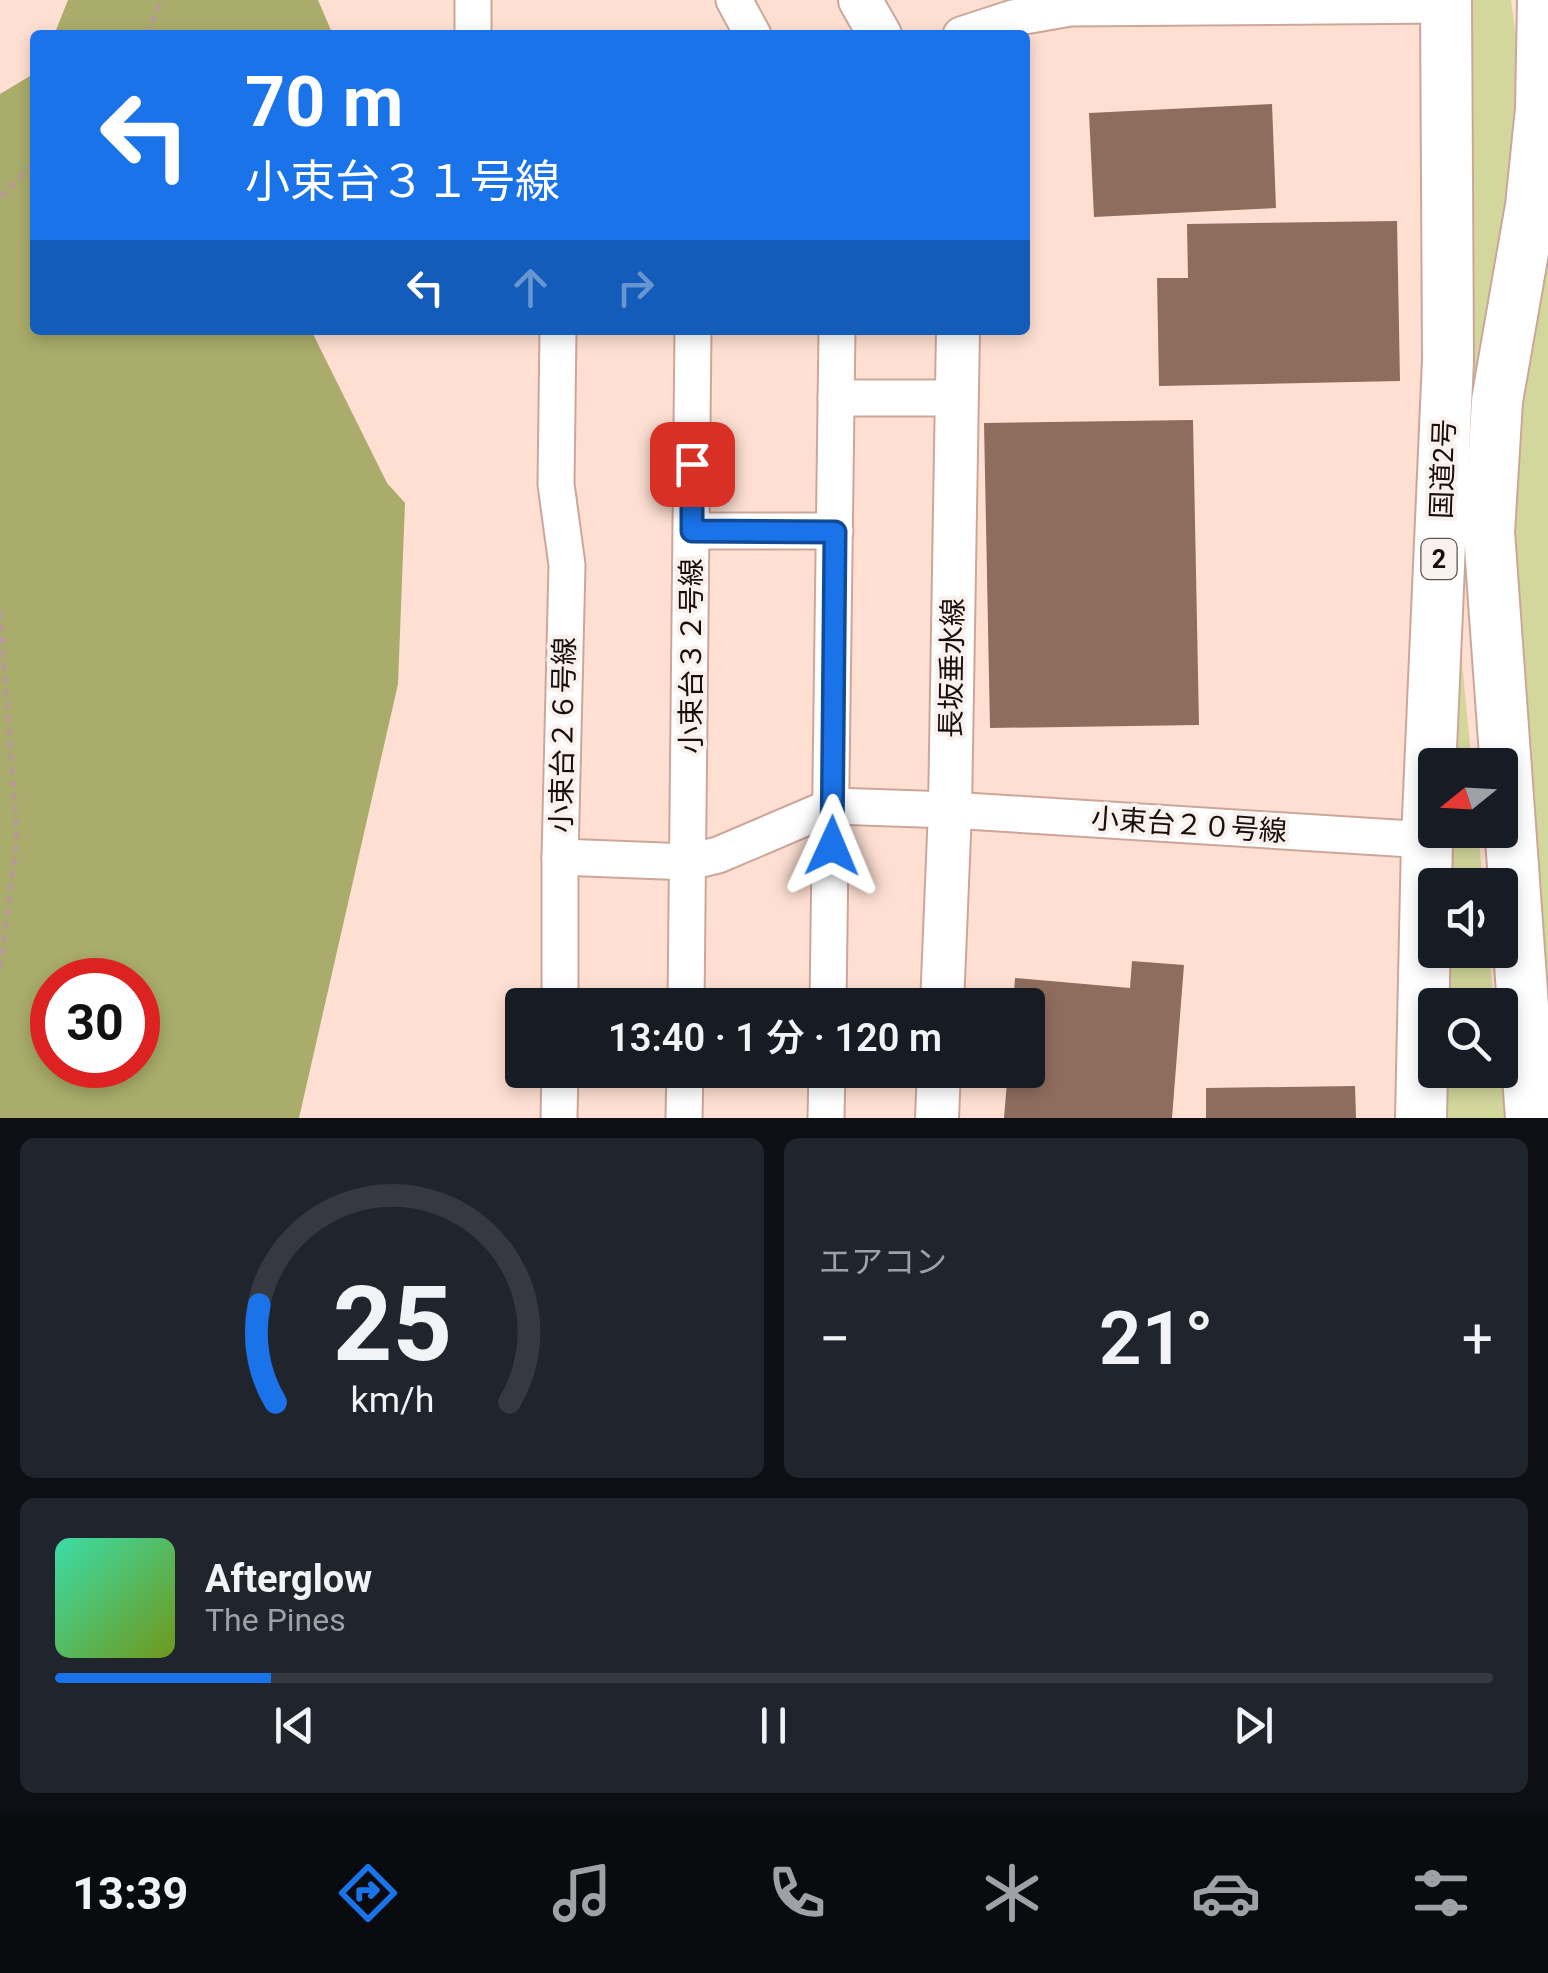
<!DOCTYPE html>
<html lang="ja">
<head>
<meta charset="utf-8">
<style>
	body { margin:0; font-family:Roboto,"Noto Sans JP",sans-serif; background:#20242c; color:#f1f3f6; height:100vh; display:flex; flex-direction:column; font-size:38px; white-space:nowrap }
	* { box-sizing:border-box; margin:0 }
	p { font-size:32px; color:#9ea1a6 }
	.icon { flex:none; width:55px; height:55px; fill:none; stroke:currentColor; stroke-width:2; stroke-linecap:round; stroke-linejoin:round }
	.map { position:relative; height:1118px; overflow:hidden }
	.sheet { display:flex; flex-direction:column; gap:20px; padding:20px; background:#0d0f14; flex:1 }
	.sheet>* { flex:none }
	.banner { position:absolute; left:30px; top:30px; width:1000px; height:305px; border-radius:10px; box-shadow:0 5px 15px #0003; background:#1a73e8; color:#fff; overflow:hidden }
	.needle { width:65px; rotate:252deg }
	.controls { position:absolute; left:1418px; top:748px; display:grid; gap:20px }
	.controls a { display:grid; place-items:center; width:100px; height:100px; border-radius:10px; background:#171b24; box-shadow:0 5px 15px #0003; font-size:50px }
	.speed { position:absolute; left:30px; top:958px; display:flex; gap:20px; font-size:50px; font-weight:700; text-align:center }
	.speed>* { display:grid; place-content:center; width:130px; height:130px; border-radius:50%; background:#171b24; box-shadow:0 5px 15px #0003; line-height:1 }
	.speed .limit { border:15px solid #d22; background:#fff; color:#111 }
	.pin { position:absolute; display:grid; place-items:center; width:85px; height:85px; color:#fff; margin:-42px; border-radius:20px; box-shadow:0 5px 15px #0006 }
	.me { position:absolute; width:110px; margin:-55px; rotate:1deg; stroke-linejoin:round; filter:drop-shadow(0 0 8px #0008) }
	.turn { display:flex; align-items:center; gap:35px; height:210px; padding:0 50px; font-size:45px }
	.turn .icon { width:130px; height:130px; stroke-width:2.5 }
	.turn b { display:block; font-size:70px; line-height:85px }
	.lanes { display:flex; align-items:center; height:95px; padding:0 50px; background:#0003; justify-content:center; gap:50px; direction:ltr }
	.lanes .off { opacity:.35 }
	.big { font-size:75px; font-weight:600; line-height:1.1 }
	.sheet .tile { flex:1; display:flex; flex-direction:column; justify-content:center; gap:15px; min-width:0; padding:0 35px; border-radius:15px; background:#20242c }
	.sheet .dial { align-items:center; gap:0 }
	.dial svg { height:260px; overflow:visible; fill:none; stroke:#363941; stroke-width:7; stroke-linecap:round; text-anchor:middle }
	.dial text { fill:#f1f3f6; stroke:none }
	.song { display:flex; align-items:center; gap:30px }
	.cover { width:120px; height:120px; border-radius:15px; background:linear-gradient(135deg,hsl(160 70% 55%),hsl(80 70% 35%)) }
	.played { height:10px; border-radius:5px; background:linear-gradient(90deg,#1a73e8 15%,#363941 15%) }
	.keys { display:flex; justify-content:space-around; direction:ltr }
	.heat { display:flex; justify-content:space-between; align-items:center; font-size:55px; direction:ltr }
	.sheet .tiles { flex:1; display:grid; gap:20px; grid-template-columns:1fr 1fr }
	.tile:last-child { grid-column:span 2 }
	.trip { position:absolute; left:505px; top:988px; width:540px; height:100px; border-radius:10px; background:#171b24; box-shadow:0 5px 15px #0003; font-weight:600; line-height:100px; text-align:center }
	.tabs { display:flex; height:160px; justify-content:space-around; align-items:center; background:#090b0e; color:#9ea1a6 }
	.tabs .icon { width:70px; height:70px }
	.tabs .on { color:#1a73e8 }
	.tabs b { font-size:45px; color:#f1f3f6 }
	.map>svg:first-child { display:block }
	.green { fill:#d3d79c }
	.forest { fill:#a9ac6a; fill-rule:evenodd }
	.building { fill:#8f6d5e }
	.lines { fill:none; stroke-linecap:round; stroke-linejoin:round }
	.minor-casing { stroke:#cca799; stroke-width:39 }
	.major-casing { stroke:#cca799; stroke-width:46 }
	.highway-casing { stroke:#cca799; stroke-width:54 }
	.path { stroke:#b59c91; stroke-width:5; stroke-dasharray:8 5; stroke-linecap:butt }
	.minor { stroke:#fff; stroke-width:35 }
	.major { stroke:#fff; stroke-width:42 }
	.highway { stroke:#fff; stroke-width:50 }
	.route-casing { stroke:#114b97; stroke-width:25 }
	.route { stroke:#1a73e8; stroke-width:18 }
	.labels { text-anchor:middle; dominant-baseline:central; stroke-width:8; stroke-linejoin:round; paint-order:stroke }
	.shield { fill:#f9f1ee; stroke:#5e524e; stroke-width:2.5 }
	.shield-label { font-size:25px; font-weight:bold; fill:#1b0e09 }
	.street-label { font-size:28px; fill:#1b0e09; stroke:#f9f1ee }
</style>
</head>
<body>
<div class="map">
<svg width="1548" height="1118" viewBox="0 0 1548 1118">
	<rect width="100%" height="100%" fill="#fedfd2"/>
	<g class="green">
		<polygon points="1461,0 1511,0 1523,89 1522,136 1466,434 1457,611 1472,765 1445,765"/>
		<polygon points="1548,193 1548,1118 1505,483"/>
		<polygon points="1443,830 1478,830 1483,885 1442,885"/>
		<polygon points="1441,950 1489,950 1494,1005 1439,1005"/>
		<polygon points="1500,1066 1505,1118 1435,1118 1436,1070 1500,1070"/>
	</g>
	<g class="forest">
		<polygon points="68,0 318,0 333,35 54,35"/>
		<path d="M35,73V330H311L387,483L405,503L398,684L299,1118H0V94ZM52,980H138V1065H52Z"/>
	</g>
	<g class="building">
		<polygon points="1272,104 1276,208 1094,217 1089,113"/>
		<polygon points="1397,221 1400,381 1159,386 1157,278 1188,278 1187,224"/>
		<polygon points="1193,420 1199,725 990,728 984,423"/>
		<polygon points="1132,961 1184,965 1172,1118 1004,1118 1008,1070 1028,1070 1028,1005 1013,1005 1015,978 1130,988"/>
		<polygon points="1355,1086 1356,1118 1206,1118 1206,1088"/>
	</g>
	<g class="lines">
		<defs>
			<g id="minor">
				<polyline points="734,0 753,35"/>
				<polyline points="473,35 473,0"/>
				<polyline points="961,35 1013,18 1070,8 1446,5"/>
				<polyline points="558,330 556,484 567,565 560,857 689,862 718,855 833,806 950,810 1427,840"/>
				<polyline points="836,398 957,398"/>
				<polyline points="692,531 835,531"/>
				<polyline points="560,1005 560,857"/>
				<polyline points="686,1005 693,330"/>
				<polyline points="828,1005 837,330"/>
				<polyline points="559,1118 560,1070"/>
				<polyline points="684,1118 685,1070"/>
				<polyline points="826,1118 827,1070"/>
			</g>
			<g id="major">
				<polyline points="860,0 880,35"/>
				<polyline points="942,1005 950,810 958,330"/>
				<polyline points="937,1118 939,1070"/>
			</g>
			<g id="highway">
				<polyline points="1421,1118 1427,840 1448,360 1446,0"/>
				<polyline points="1531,1118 1489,532 1497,401 1531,206 1541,109 1543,0"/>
			</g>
		</defs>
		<use href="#minor" class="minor-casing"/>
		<use href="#major" class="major-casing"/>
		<use href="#highway" class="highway-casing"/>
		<g class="path">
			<polyline points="147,35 161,0"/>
			<polyline points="0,197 35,163"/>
			<polyline points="0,611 17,839 0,967"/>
		</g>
		<use href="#minor" class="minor"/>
		<use href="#major" class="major"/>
		<use href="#highway" class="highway"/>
	</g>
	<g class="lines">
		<defs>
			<polyline id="route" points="692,464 692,531 835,532 832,846"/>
		</defs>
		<use href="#route" class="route-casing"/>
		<use href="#route" class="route"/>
	</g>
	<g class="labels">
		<rect class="shield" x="1421.5" y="539" width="35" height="40" rx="8"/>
		<g class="shield-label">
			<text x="1439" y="559">2</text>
		</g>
		<g class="street-label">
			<text transform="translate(1443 469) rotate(-88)">国道2号</text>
			<text transform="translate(691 656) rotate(-90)">小束台３２号線</text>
			<text transform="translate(952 668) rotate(-89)">長坂垂水線</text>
			<text transform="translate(563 735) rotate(-89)">小束台２６号線</text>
			<text transform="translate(1189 825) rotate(4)">小束台２０号線</text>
		</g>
	</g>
</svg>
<div class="controls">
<a><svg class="needle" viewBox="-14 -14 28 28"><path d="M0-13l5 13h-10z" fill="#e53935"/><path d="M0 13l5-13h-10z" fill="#9ea1a6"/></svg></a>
<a><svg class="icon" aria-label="sound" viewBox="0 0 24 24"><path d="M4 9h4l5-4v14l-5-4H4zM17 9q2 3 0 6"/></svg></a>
<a><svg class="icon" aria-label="search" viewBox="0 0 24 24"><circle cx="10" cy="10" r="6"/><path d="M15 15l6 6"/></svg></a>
</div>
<div class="speed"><div class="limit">30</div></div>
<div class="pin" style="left:692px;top:464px;background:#d93025"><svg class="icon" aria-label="arrive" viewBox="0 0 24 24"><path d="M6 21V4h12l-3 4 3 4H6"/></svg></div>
<svg class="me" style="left:832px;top:846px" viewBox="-20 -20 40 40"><path d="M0-17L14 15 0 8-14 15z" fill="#1a73e8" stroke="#fff" stroke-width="4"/></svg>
<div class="trip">13:40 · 1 分 · 120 m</div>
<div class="banner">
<div class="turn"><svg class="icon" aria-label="left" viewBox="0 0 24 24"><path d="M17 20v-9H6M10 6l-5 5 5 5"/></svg><div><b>70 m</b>小束台３１号線</div></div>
<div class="lanes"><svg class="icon" aria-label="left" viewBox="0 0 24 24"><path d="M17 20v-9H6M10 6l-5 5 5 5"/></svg><svg class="icon off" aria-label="ahead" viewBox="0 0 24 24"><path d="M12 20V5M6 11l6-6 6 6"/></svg><svg class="icon off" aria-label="right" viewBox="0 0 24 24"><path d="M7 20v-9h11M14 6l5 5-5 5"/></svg></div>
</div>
</div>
<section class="sheet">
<div class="tiles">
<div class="tile dial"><svg viewBox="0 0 100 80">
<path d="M14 69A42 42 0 1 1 86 69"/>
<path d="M14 69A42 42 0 0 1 9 39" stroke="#1a73e8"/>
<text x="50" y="56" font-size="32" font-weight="700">25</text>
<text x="50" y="72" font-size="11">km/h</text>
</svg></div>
<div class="tile"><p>エアコン</p>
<div class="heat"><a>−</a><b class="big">21°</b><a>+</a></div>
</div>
<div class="tile">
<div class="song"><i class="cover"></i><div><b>Afterglow</b><p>The Pines</p></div></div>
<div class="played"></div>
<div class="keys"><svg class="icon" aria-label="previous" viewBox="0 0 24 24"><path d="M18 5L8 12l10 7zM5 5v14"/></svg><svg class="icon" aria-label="pause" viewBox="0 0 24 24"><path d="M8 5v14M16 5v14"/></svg><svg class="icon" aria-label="next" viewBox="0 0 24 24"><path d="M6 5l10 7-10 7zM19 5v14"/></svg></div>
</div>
</div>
</section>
<nav class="tabs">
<b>13:39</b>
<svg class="icon on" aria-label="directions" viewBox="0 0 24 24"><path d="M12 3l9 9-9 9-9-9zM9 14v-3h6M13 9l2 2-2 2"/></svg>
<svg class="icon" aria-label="music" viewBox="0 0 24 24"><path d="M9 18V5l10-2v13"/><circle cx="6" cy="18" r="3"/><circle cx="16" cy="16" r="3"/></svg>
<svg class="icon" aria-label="phone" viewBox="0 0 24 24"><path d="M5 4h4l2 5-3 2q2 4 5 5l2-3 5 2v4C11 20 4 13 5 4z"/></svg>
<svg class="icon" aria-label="climate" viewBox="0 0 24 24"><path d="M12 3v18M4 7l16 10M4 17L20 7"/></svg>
<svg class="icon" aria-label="car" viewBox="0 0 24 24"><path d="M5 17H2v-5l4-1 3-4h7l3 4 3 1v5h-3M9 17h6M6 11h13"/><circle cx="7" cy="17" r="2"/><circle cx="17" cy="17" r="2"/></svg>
<svg class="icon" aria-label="filters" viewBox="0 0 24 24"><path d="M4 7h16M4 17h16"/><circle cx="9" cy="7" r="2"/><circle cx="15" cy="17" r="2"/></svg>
</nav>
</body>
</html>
